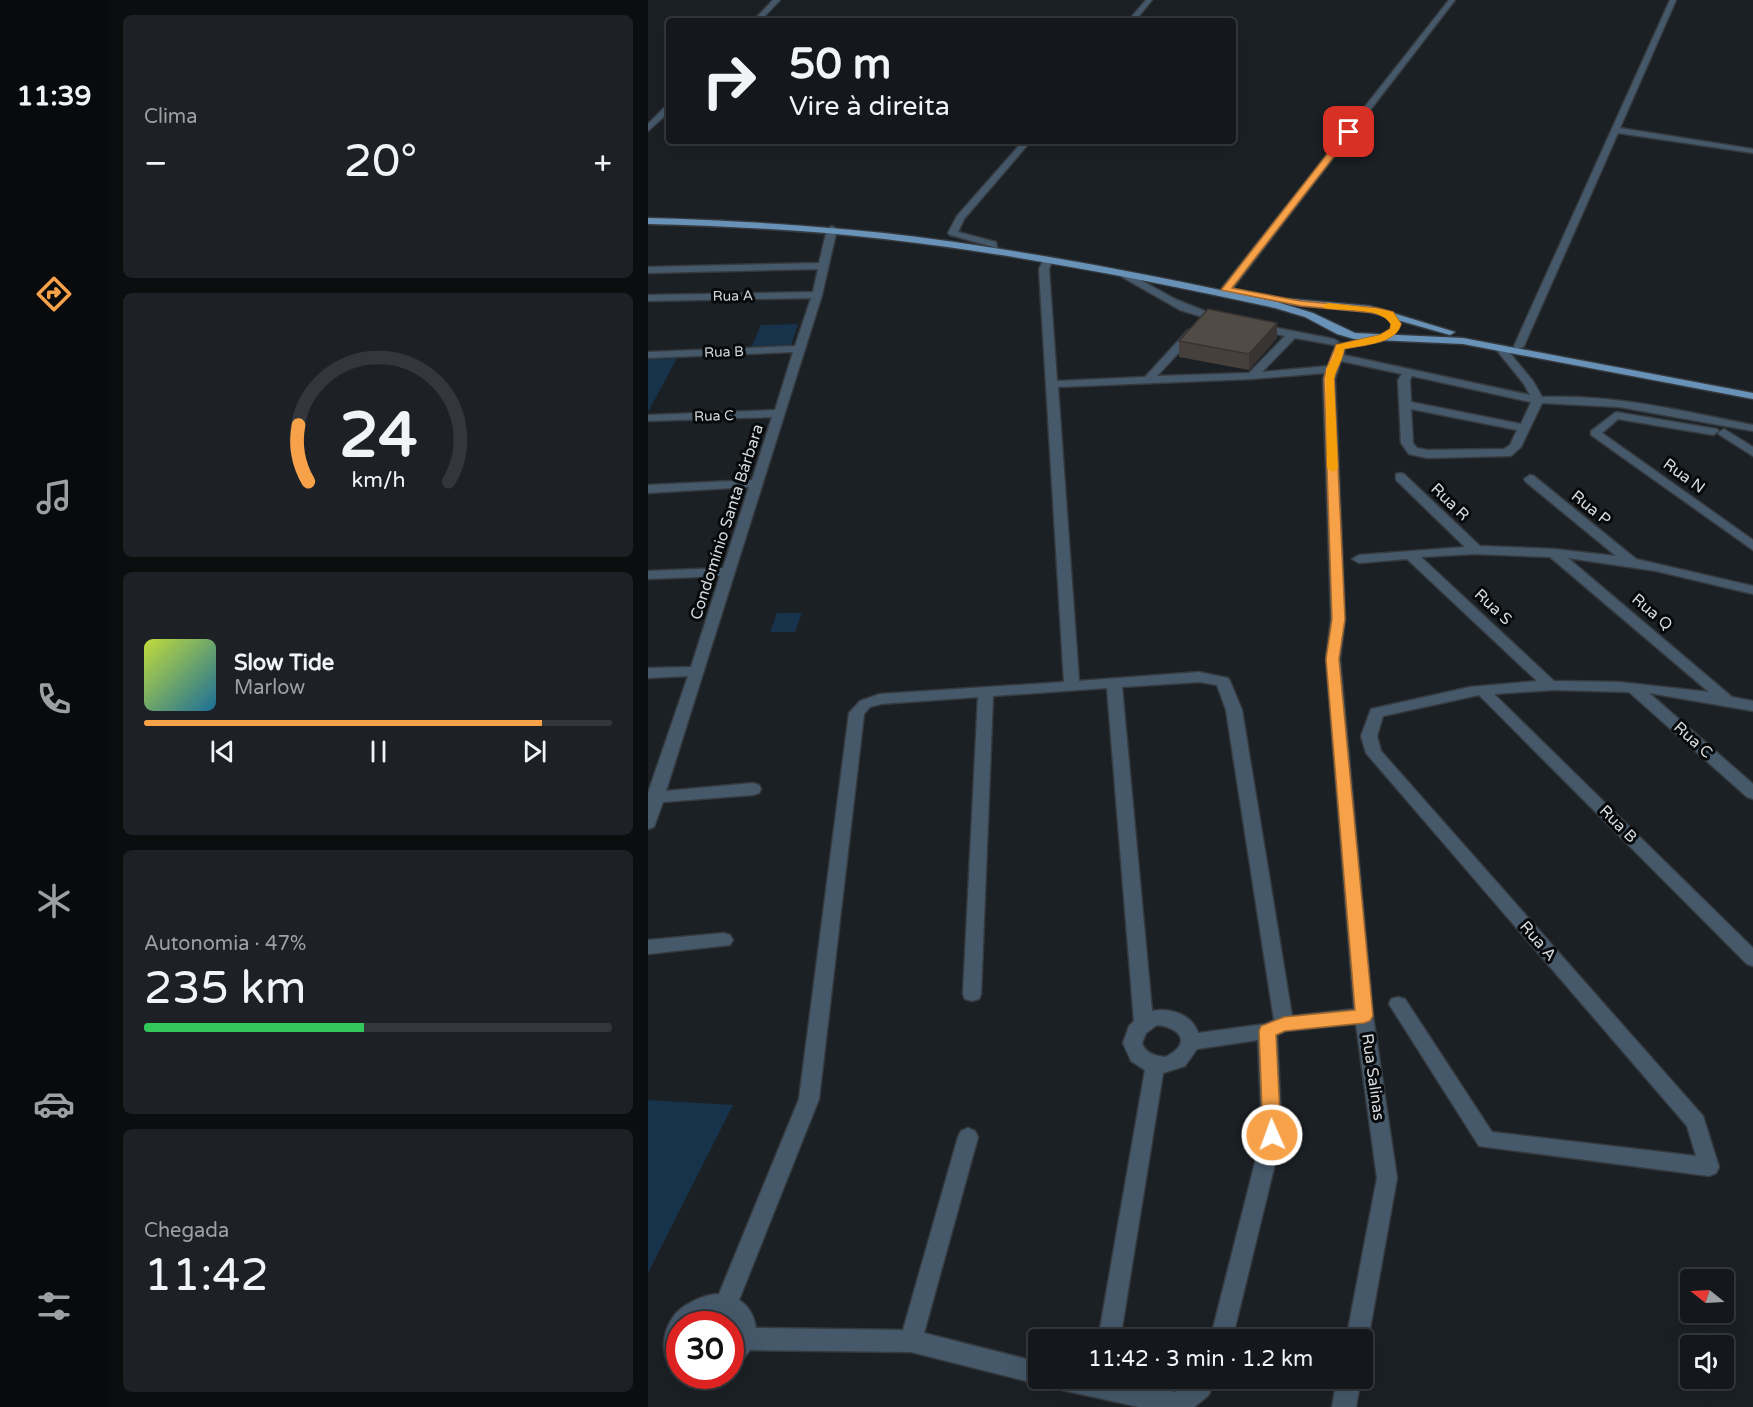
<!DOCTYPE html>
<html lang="pt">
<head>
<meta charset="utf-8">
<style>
	body { margin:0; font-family:"Varela Round",sans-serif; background:#1d2125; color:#f1f3f6; height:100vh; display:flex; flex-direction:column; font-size:22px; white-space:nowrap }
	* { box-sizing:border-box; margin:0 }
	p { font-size:20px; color:#9da0a3 }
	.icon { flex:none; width:33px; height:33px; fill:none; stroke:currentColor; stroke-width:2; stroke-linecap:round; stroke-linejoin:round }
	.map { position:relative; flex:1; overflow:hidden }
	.drawer { display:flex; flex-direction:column; gap:15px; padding:15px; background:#0b0d0f; width:540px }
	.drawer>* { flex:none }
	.banner { position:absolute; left:18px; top:18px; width:570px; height:126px; border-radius:6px; box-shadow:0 6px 24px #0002,0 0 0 2px #33373b; background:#14181c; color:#f1f3f6; overflow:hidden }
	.needle { width:39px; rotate:288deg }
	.fabs { position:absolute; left:1032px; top:1269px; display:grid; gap:12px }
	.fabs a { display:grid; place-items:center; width:54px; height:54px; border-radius:6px; background:#14181c; box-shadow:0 6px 24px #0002,0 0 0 2px #33373b; font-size:30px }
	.speed { position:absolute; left:18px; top:1311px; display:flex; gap:12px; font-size:30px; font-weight:700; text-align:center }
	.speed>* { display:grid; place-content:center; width:78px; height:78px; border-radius:50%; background:#14181c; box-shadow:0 6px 24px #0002,0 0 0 2px #33373b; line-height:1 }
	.speed .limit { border:9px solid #d22; background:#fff; color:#111 }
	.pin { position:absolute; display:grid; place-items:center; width:51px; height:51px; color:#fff; margin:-26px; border-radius:12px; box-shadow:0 3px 9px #0006 }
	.me { position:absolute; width:66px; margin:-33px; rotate:358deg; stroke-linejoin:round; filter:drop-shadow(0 0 4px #0008) }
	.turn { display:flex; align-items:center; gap:21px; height:126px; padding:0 24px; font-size:27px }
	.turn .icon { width:78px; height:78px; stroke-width:2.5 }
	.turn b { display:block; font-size:42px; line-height:51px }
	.big { font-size:45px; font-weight:600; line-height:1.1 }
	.drawer .tile { flex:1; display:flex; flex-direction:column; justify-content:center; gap:9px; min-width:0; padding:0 21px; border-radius:9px; background:#1d2125 }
	.drawer .dial { align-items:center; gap:0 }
	.dial svg { height:156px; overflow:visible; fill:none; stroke:#33373b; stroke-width:7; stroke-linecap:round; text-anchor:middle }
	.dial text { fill:#f1f3f6; stroke:none }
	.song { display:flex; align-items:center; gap:18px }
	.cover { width:72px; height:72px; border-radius:9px; background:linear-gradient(135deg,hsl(70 70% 55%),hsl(200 70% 35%)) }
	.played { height:6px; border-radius:3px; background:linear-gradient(90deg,#f7a149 85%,#33373b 85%) }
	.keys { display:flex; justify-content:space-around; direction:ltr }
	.heat { display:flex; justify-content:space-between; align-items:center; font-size:33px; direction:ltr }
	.charge { height:9px; border-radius:4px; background:linear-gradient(90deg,#34c759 47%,#33373b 0) }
	.trip { position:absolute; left:380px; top:1329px; width:345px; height:60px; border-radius:6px; background:#14181c; box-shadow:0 6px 24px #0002,0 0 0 2px #33373b; font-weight:600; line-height:60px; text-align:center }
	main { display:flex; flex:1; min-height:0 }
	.tabs { display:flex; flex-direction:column; width:108px; justify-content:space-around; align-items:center; background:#080a0b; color:#9da0a3 }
	.tabs .icon { width:42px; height:42px }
	.tabs .current { color:#f7a149 }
	.tabs b { font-size:27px; color:#f1f3f6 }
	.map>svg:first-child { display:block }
	.green { fill:#17334b }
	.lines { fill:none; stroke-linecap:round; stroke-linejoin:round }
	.minor-casing { stroke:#353a3f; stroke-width:3 }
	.major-casing { stroke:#353a3f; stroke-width:3 }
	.minor { fill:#45596b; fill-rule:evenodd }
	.major { fill:#6992b8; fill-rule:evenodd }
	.wall { fill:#46403c }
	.shaded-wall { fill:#393431 }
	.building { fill:#514b46; stroke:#393431; stroke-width:1.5 }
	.route { fill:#f7a149; stroke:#a1692f; stroke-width:1.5 }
	.slow { fill:#f59e0b }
	.labels { text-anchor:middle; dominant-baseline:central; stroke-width:6; stroke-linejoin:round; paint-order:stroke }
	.far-street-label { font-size:14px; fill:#d7dadd; stroke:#07090b }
	.street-label { font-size:16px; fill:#d7dadd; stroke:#07090b }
</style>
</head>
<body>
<main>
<nav class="tabs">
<b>11:39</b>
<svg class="icon current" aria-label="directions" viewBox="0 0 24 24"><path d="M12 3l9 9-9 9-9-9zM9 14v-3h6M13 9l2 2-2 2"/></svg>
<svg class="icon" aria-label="music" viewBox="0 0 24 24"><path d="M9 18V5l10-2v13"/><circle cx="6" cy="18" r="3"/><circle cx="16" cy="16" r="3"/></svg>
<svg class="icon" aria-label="phone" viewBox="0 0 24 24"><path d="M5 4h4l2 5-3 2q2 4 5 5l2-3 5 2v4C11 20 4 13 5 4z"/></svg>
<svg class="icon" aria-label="climate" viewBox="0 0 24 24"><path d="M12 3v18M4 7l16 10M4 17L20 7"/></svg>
<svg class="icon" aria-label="car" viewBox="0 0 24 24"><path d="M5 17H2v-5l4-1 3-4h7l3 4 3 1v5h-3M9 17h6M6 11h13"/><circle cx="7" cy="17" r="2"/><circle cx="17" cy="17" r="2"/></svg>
<svg class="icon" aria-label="filters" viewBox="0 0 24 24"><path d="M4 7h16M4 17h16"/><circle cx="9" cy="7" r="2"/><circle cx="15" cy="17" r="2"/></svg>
</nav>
<section class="drawer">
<div class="tile"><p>Clima</p>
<div class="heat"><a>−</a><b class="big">20°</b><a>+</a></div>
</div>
<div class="tile dial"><svg viewBox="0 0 100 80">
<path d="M14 69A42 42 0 1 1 86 69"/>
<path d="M14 69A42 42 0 0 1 9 40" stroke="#f7a149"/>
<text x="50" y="56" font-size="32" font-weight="700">24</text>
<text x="50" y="72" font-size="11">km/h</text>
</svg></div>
<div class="tile">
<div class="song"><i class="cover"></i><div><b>Slow Tide</b><p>Marlow</p></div></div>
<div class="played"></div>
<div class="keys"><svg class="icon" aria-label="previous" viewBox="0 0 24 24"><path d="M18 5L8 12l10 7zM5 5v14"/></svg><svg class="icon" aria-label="pause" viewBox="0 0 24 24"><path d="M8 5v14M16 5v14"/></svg><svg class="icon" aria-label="next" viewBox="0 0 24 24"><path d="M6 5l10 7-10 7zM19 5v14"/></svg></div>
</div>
<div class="tile"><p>Autonomia · 47%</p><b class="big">235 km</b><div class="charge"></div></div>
<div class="tile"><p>Chegada</p><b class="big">11:42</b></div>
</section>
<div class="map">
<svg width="1105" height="1407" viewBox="0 0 1105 1407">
	<rect width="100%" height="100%" fill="#1b2025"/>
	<g class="green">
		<polygon points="150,324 142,349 102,350 113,325"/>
		<polygon points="29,358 0,412 0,359"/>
		<polygon points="129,613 154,613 147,632 122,632"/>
		<polygon points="0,1100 85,1105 0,1273"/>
	</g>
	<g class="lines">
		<defs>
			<g id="minor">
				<polygon points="125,0 132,0 112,21 105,21"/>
				<polygon points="498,0 504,0 487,21 480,21"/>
				<polygon points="801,0 807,0 582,292 574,292 574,288"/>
				<polygon points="1022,0 1028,0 972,128 1105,149 1105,153 970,133 876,346 871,349 867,348 866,346"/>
				<polygon points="18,106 21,106 21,112 0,131 0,124"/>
				<polygon points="375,141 383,141 316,219 310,232 348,242 349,248 302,235 300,233 309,216"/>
				<polygon points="184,226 189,229 174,295 18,791 105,783 111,785 113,789 111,793 105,795 15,802 6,827 0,829 0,793 40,676 0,678 0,668 43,667 72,576 0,579 0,571 75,568 101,487 0,493 0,485 104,480 124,417 0,421 0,415 127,410 145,352 0,358 0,352 147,346 163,298 0,301 0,295 165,292 170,269 0,273 0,267 171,263 179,229"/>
				<path d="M396,259L404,261L401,269L409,381L497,377L540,330H548V334L509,376L601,373L637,336L605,329L604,327L609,324L686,339L691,342L686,345L647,338L614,372L680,366L688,345L735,335L740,338L739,340L697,347L696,355L882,395L876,384L847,348L852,345L856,346L885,381L894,397C966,394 1035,411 1105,425V431L971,407L894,403L873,447L863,456L779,458L761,454L753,443L750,380L754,374L693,361L687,379L697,619L692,659L725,1016L749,1178L720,1340L717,1348L714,1349V1340H698L729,1178L708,1024L638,1031L629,1035L634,1135L584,1340H562L614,1135L610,1040L549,1049L537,1066L515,1073L472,1340H450L497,1070L483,1061L475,1043L481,1026L486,1021L459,688L345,696L333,994L331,999L324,1001L317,999L315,994L330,697L233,704L222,707L216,714L171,1099L91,1300C101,1306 106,1316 108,1328L255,1330L310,1137L313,1131L320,1128L327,1131L330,1137L276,1333L390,1362V1378H399L398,1381L390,1384L263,1352L102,1350L90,1365L82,1368L85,1324L76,1316L66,1315L50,1324H32V1371C10,1362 14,1333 25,1317C33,1305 56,1294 71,1294L151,1099L201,713L212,701L232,694L416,682L391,269ZM677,373L675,379L683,619L678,659L706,1009L644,1016L594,710L582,681L580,678L551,672L431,681L410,387L604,379ZM764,376L883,402L873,424L763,402L762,380ZM763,409L869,430L862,445L856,449L779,450L769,448L765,443ZM551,682L569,685L578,710L626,1020L617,1024L550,1033C545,1015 522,1007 504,1011L474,687ZM509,1025C535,1028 543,1045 517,1057C507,1056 497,1053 494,1043L498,1033Z"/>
				<polygon points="474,273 480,273 527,299 579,320 574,323 532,310 474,277"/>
				<polygon points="968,412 1069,429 1071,431 1065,435 970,419 954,433 1105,540 1105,550 943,435 943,431"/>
				<polygon points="1076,429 1105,447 1105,456 1072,435 1070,433"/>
				<path d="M752,473L756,474L832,546L906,549L968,556L878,482L876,479L882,475L886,476L988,559L1105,586V594L1008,571L920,558L1084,697L1105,701V711L1001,693L1105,784V799L1099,797L981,692L906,690L846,694L1105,948V966L1099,964L831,695L735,716L729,736L733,751L1055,1116L1071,1167L1068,1173L1061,1176L831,1146L741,1004L743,999L750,997L757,999L844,1132L1048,1156L1039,1126L718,753L713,736L723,709L822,687L889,681L759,559L711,563L704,559L711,555L817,547L748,480V474ZM826,554L902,557L1061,692L971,682L906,681L773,557Z"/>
				<polygon points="76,933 82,935 85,940 82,945 0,954 0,940"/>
				<polygon points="403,1378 468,1378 527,1392 545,1378 569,1378 560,1396 546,1407 491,1407 414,1390 406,1386"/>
				<polygon points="689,1378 713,1378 708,1407 684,1407"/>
			</g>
			<g id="major">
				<path d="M0,218C79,220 157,225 236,233C368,248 499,274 629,302L665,313L707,333L815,338L1105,393V399L815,344L706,339L689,334L657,317L627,308C498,280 368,254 236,239C158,230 79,226 0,224Z"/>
				<polygon points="643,299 722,306 807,332 802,335 721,312 639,304 638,302"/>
			</g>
		</defs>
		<use href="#minor" class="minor-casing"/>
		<use href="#major" class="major-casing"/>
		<use href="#minor" class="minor"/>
		<use href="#major" class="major"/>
	</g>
	<polygon class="wall" points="629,323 629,338 601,370 531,357 531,341"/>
	<polygon class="shaded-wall" points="629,323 629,338 601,370 601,354"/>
	<polygon class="building" points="560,309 629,323 601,354 531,341"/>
	<path class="route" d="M698,130L705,132L584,288L653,301L729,308L745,312L753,324C748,344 714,345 696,349C695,360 688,368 686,379L697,619L691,659L725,1016L722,1021L716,1023L637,1031L628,1035L633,1135L630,1141L624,1143L617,1141L615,1135L611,1031L613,1026L636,1017L707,1010L678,659L684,619L676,379C678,367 684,356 688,345L732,335L742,329L743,324L738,316L728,313L653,306L573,290Z"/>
	<path class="slow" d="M680,303L732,309L745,312L753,324C748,344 714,345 696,349C695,360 688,368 686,379L690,468L685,472L679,468L678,369L686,357L688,345L732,335L742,329L743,324C730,306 697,312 676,308L675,306Z"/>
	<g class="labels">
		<g class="far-street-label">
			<text transform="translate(85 296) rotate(-1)">Rua A</text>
			<text transform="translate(76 352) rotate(-2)">Rua B</text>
			<text transform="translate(66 416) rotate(-2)">Rua C</text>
		</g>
		<g class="street-label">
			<text transform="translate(1036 476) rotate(36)">Rua N</text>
			<text transform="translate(802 502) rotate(44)">Rua R</text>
			<text transform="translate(943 508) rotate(39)">Rua P</text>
			<text transform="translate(79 522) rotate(-72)">Condomínio Santa Bárbara</text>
			<text transform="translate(845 607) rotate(43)">Rua S</text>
			<text transform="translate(1004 612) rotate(40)">Rua Q</text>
			<text transform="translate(1045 740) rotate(42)">Rua C</text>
			<text transform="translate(970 824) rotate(45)">Rua B</text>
			<text transform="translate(890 941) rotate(49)">Rua A</text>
			<text transform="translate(725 1077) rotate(82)">Rua Salinas</text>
		</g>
	</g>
</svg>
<div class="fabs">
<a><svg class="needle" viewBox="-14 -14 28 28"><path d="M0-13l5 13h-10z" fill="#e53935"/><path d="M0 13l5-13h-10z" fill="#9da0a3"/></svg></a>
<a><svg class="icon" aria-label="sound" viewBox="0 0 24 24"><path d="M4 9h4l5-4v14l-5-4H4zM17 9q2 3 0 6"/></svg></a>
</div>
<div class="speed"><div class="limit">30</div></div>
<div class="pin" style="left:701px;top:132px;background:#d93025"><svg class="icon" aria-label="arrive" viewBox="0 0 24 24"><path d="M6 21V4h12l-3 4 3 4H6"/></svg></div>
<svg class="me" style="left:624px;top:1135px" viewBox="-20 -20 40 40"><circle r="17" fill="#f7a149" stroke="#fff" stroke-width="3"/><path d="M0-11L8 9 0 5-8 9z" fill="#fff"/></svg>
<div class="trip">11:42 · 3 min · 1.2 km</div>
<div class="banner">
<div class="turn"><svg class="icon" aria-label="right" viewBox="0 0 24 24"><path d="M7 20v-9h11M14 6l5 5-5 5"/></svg><div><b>50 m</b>Vire à direita</div></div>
</div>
</div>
</main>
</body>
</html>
